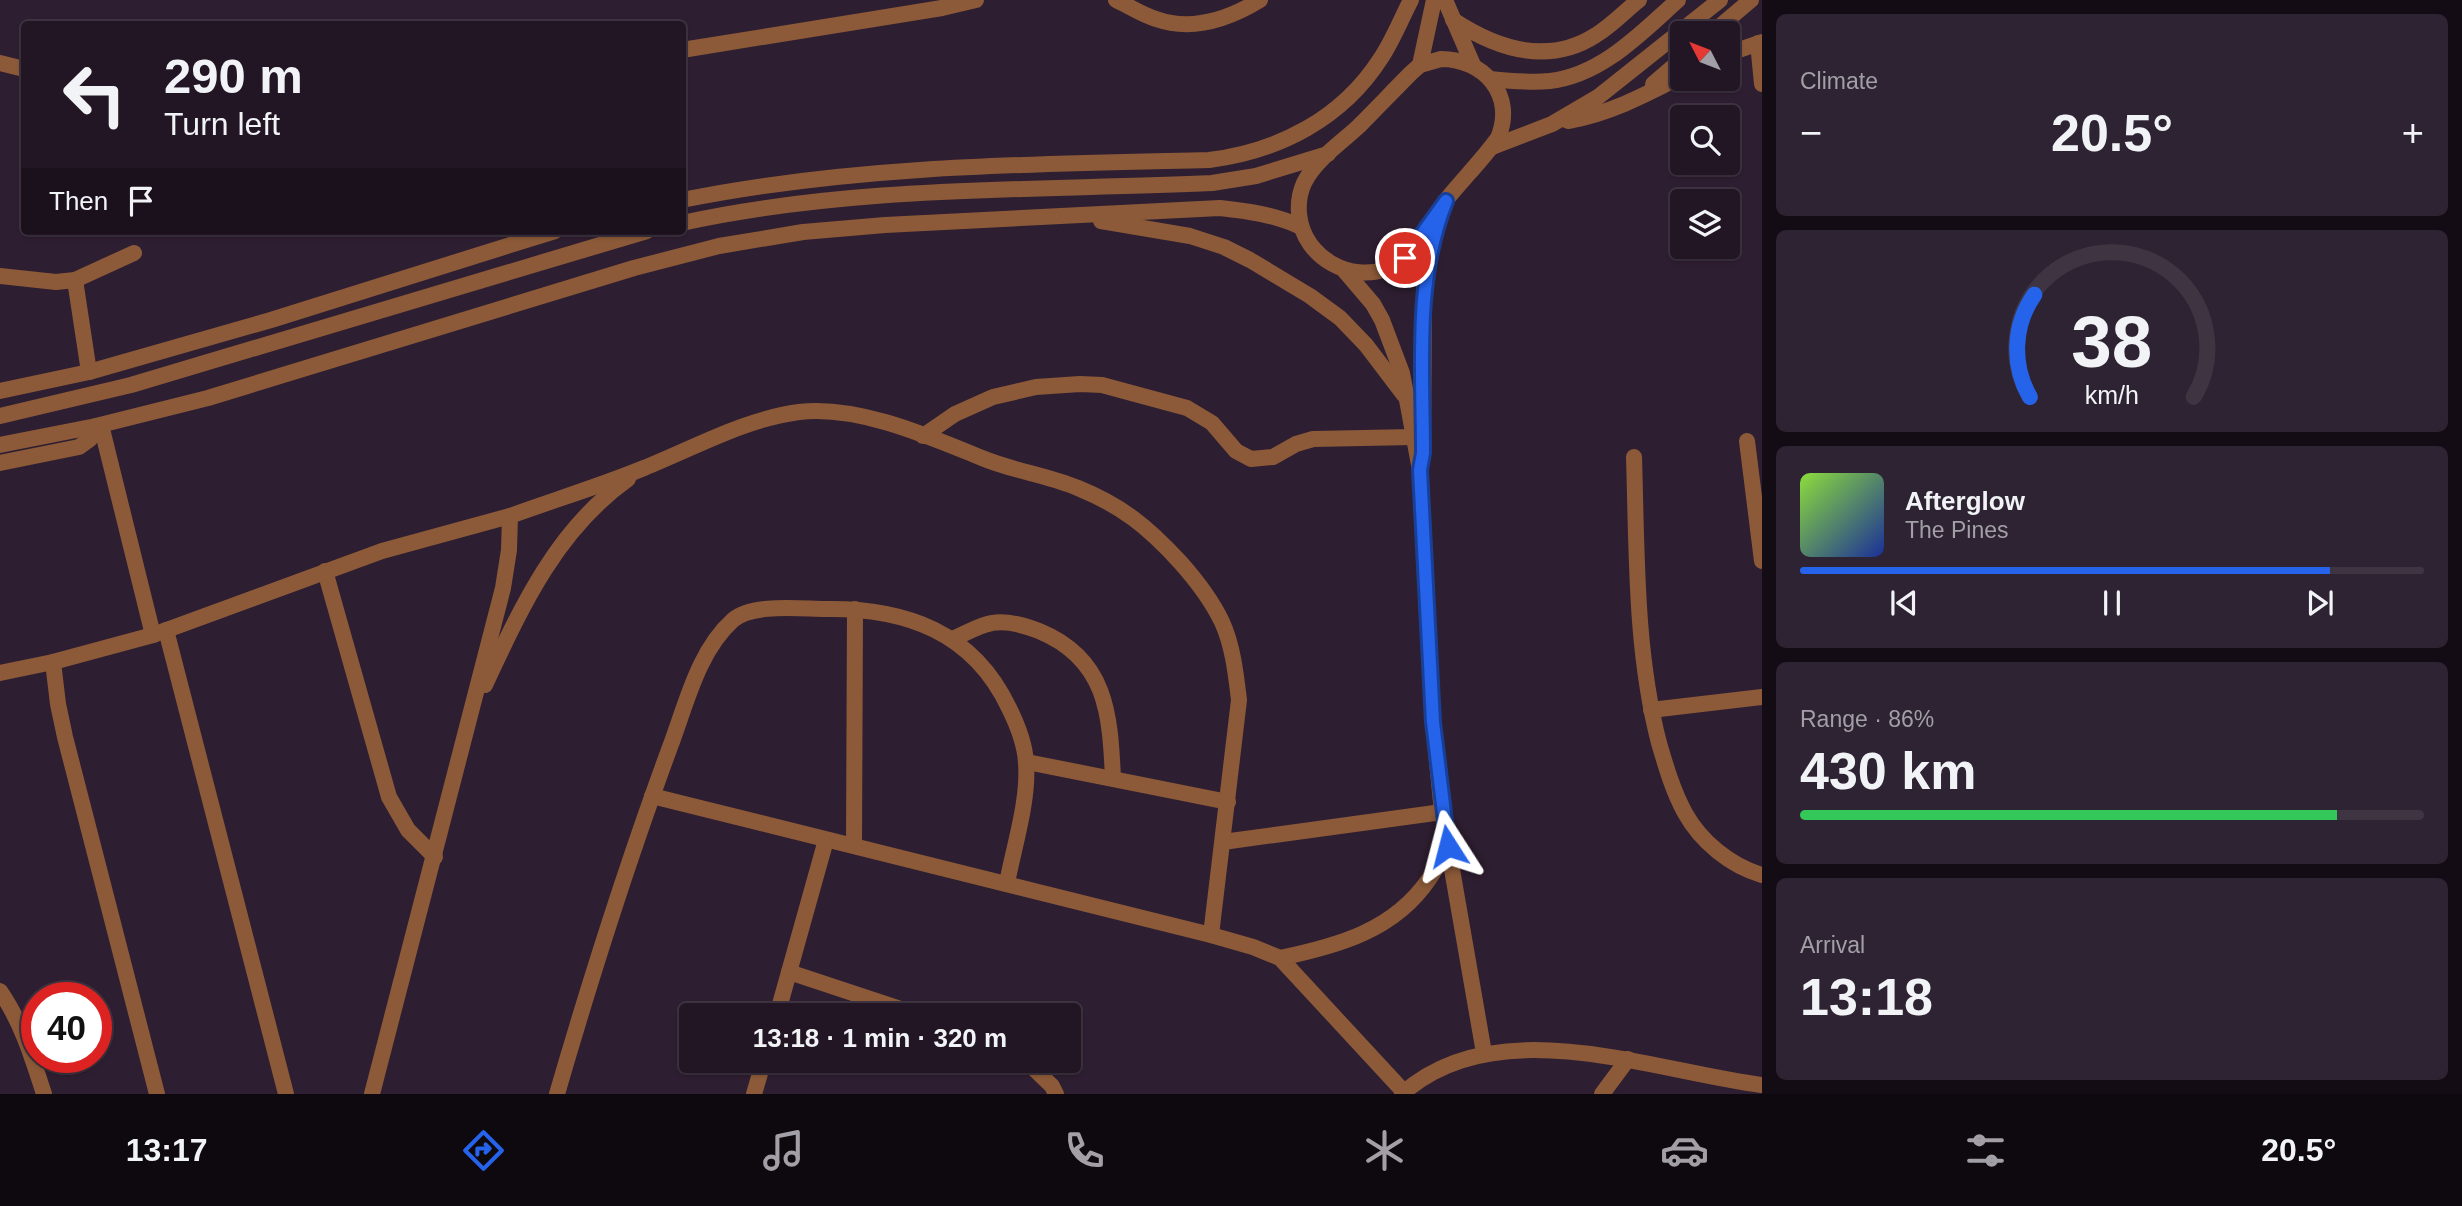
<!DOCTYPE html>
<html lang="en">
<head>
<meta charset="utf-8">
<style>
	body { margin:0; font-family:Arial,sans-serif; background:#2e2332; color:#f1f3f6; height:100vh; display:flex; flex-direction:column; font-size:26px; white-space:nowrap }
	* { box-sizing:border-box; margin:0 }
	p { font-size:23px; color:#a29fa7 }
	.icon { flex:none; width:38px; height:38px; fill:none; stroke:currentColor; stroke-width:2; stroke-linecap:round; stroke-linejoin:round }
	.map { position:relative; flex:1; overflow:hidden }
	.sheet { display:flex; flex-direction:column; gap:14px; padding:14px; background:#130c14; width:700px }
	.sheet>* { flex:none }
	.guide { position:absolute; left:21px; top:21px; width:665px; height:214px; border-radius:7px; box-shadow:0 2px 5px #0004,0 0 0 2px #3f3542; background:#221625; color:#f1f3f6; overflow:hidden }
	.needle { width:46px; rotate:312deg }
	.tools { position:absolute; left:1670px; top:21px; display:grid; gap:14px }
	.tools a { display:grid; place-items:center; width:70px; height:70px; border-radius:7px; background:#221625; box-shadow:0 2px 5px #0004,0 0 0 2px #3f3542; font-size:35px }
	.speed { position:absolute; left:21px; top:982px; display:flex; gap:14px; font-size:35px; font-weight:700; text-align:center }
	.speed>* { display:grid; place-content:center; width:91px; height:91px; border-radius:50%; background:#221625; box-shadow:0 2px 5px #0004,0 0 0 2px #3f3542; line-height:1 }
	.speed .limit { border:10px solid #d22; background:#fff; color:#111 }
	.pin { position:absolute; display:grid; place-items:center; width:60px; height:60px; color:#fff; margin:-30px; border:4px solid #fff; border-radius:50%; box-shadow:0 2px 7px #0007 }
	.me { position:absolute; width:77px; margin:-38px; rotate:351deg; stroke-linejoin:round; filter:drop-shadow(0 0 5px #0008) }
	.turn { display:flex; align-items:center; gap:24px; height:147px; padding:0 28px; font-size:32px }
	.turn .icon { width:91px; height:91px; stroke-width:2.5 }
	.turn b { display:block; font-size:49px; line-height:60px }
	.then { display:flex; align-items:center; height:66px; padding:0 28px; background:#0003; gap:14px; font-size:26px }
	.big { font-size:52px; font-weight:600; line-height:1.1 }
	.sheet .card { flex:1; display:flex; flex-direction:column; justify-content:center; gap:10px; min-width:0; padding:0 24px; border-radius:10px; background:#2e2332 }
	.sheet .dial { align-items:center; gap:0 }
	.dial svg { height:182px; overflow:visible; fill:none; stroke:#3f3542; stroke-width:7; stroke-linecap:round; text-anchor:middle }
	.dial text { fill:#f1f3f6; stroke:none }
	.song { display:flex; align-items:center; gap:21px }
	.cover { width:84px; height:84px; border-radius:10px; background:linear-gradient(135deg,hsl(90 70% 55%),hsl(230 70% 35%)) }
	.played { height:7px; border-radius:4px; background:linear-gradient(90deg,#2563eb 85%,#3f3542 85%) }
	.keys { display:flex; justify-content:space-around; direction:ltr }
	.heat { display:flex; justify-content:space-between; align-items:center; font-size:38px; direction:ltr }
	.charge { height:10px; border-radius:5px; background:linear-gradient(90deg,#34c759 86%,#3f3542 0) }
	.trip { position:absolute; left:679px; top:1003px; width:402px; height:70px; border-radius:7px; background:#221625; box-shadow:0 2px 5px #0004,0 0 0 2px #3f3542; font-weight:600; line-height:70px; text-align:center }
	.dock { display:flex; height:112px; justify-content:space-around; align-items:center; background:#0e090f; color:#a29fa7 }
	.dock .icon { width:49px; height:49px }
	.dock .on { color:#2563eb }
	.dock b { font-size:32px; color:#f1f3f6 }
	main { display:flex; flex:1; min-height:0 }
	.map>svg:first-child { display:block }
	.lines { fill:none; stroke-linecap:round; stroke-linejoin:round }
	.minor { stroke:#8c5a38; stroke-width:16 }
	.route-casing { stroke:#184099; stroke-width:18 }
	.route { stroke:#2563eb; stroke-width:12 }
</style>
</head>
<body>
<main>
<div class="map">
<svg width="1762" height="1094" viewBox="0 0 1762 1094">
	<rect width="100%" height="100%" fill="#2e1e31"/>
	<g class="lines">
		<g class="minor">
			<path d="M1116,0C1129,6 1142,15 1156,19C1193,32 1229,19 1260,0"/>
			<polyline points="1445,0 1473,65"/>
			<path d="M1453,20C1497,49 1548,66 1596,35C1611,26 1625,11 1639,0"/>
			<polyline points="1712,33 1751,0"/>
			<polyline points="1758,43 1762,84"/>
			<polyline points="682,50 942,8 976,0"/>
			<polyline points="1727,54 1762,42"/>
			<path d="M1441,59C1484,59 1516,95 1498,138C1483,159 1464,178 1447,199C1434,215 1425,236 1411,251C1383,284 1334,277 1310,244C1298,227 1295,203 1304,183C1315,160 1341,143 1359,126C1377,108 1394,90 1411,73L1420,65Z"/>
			<polyline points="0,63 24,69"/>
			<polyline points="1420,65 1434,0"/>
			<path d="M1490,79C1509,81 1530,83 1550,81C1602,75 1641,33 1678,0"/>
			<polyline points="1653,84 1682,59"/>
			<path d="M1568,121C1609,114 1645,95 1682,76"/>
			<polyline points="1492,147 1552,124 1598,97 1720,0"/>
			<path d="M682,200C856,165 1033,164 1209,160C1279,151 1342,119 1381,58C1393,40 1401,19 1411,0"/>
			<polyline points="1101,221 1190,236 1224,247 1250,260 1310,296 1340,318 1366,345 1404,395"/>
			<path d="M682,223C856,185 1036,191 1212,183L1256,176L1328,154"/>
			<polyline points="1344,270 1373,304 1382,320 1402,373 1420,470 1433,722 1442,812 1484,1053"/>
			<polyline points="0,276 56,282 75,280 134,253"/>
			<polyline points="75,280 89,372"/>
			<polyline points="0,391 89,372 271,320 555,231"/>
			<polyline points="0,416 131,385 647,231"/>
			<polyline points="101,425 153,635"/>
			<polyline points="923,436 955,414 993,397 1036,387 1080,384 1102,385 1187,408 1212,423 1236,451 1251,459 1273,457 1296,444 1313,439 1413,437"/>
			<polyline points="1747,441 1762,561"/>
			<path d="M0,445L96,426L208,398L634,268L719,246L803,232L885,225L1220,208C1248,211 1276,215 1301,227"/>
			<polyline points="1423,454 1424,286 1430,246 1438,219"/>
			<path d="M1634,457C1637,553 1635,650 1659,743C1666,767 1673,791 1685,813C1701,842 1731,866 1762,875"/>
			<polyline points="0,463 79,447 90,439 96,426"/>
			<polyline points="325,571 389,797 408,830 435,857"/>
			<polyline points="166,630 286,1094"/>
			<path d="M952,639C965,634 979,625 992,623C1007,620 1026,626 1039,631C1107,659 1110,714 1113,778"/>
			<polyline points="53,662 58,704 65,737 157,1094"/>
			<polyline points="0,673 53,662 153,635 382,551 510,516"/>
			<path d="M485,685C521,608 556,530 628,479"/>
			<polyline points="1651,710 1762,697"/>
			<polyline points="1027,762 1228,802"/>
			<polyline points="652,796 1211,935 1253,947 1280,958 1404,1092"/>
			<polyline points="1223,842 1442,812"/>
			<polyline points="854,845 855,609"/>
			<path d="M1280,958C1337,946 1394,931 1429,879C1436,869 1442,857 1448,846"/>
			<polyline points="789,972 919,1015"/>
			<path d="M0,991C22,1023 32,1057 44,1094"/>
			<polyline points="777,1015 826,840"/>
			<polyline points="1025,1060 1052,1086 1056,1094"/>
			<path d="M372,1094L503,588L509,550L510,516C554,500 600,486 644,468C694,448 745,419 799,412C858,405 928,436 982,458C1013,471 1047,475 1078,488C1122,506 1148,527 1180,562C1197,581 1211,599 1222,622C1233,646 1236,675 1239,700L1211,935"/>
			<path d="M557,1094C591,977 628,861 670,747C686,705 698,651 733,620C753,603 801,609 826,609C906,608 973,632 1009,708C1017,724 1025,744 1026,763C1029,800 1014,846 1007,883"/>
			<polyline points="754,1094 764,1060"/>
			<path d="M1402,1094C1496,1009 1652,1071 1762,1085"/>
			<polyline points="1602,1094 1628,1059"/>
		</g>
	</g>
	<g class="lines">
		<defs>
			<path id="route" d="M1405,258L1446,201C1414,280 1423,369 1423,453L1420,470L1433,722L1448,846"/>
		</defs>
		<use href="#route" class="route-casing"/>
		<use href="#route" class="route"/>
	</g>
</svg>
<div class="tools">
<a><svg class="needle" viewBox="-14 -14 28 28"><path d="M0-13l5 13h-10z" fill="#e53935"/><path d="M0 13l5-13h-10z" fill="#a29fa7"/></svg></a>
<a><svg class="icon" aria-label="search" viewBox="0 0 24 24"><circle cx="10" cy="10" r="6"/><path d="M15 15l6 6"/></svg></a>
<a><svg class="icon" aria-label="layers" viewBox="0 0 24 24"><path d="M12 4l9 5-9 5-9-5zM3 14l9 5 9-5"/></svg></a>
</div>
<div class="speed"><div class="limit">40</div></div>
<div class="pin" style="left:1405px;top:258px;background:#d93025"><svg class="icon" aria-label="arrive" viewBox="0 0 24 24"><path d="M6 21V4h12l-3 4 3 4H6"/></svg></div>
<svg class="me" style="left:1448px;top:846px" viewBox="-20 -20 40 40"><path d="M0-17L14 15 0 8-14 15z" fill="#2563eb" stroke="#fff" stroke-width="4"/></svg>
<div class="trip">13:18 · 1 min · 320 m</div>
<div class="guide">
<div class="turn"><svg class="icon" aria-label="left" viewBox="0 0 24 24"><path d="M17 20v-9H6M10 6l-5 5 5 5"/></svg><div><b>290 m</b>Turn left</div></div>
<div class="then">Then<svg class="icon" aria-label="arrive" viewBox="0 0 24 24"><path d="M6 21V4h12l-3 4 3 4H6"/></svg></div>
</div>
</div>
<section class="sheet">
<div class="card"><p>Climate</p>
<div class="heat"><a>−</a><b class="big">20.5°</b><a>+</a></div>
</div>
<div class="card dial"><svg viewBox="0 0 100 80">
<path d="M14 69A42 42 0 1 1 86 69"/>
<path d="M14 69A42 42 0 0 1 16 24" stroke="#2563eb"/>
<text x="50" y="56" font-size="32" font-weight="700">38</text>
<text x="50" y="72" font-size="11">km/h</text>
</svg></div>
<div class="card">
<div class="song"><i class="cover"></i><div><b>Afterglow</b><p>The Pines</p></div></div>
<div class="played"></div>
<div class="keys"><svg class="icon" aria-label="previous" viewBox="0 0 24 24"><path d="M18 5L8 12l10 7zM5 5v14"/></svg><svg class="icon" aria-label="pause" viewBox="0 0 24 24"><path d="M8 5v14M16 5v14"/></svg><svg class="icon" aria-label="next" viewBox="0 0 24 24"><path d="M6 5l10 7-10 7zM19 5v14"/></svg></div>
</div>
<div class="card"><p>Range · 86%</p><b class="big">430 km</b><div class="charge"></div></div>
<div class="card"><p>Arrival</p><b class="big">13:18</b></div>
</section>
</main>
<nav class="dock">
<b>13:17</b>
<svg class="icon on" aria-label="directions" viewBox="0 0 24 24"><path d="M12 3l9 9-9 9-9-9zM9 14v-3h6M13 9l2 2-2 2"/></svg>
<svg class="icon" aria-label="music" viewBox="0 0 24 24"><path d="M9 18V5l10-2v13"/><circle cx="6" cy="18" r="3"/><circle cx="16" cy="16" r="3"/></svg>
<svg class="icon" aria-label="phone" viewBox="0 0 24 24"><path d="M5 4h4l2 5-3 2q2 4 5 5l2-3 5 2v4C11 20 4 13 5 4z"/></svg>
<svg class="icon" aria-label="climate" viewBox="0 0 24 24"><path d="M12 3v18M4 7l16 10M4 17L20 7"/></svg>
<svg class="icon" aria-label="car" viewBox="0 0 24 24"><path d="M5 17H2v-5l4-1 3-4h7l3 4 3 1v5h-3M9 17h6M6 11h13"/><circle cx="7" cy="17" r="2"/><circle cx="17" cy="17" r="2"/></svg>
<svg class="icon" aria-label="filters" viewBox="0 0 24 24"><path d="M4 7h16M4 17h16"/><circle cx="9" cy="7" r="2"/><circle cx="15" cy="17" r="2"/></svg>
<b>20.5°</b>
</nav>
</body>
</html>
